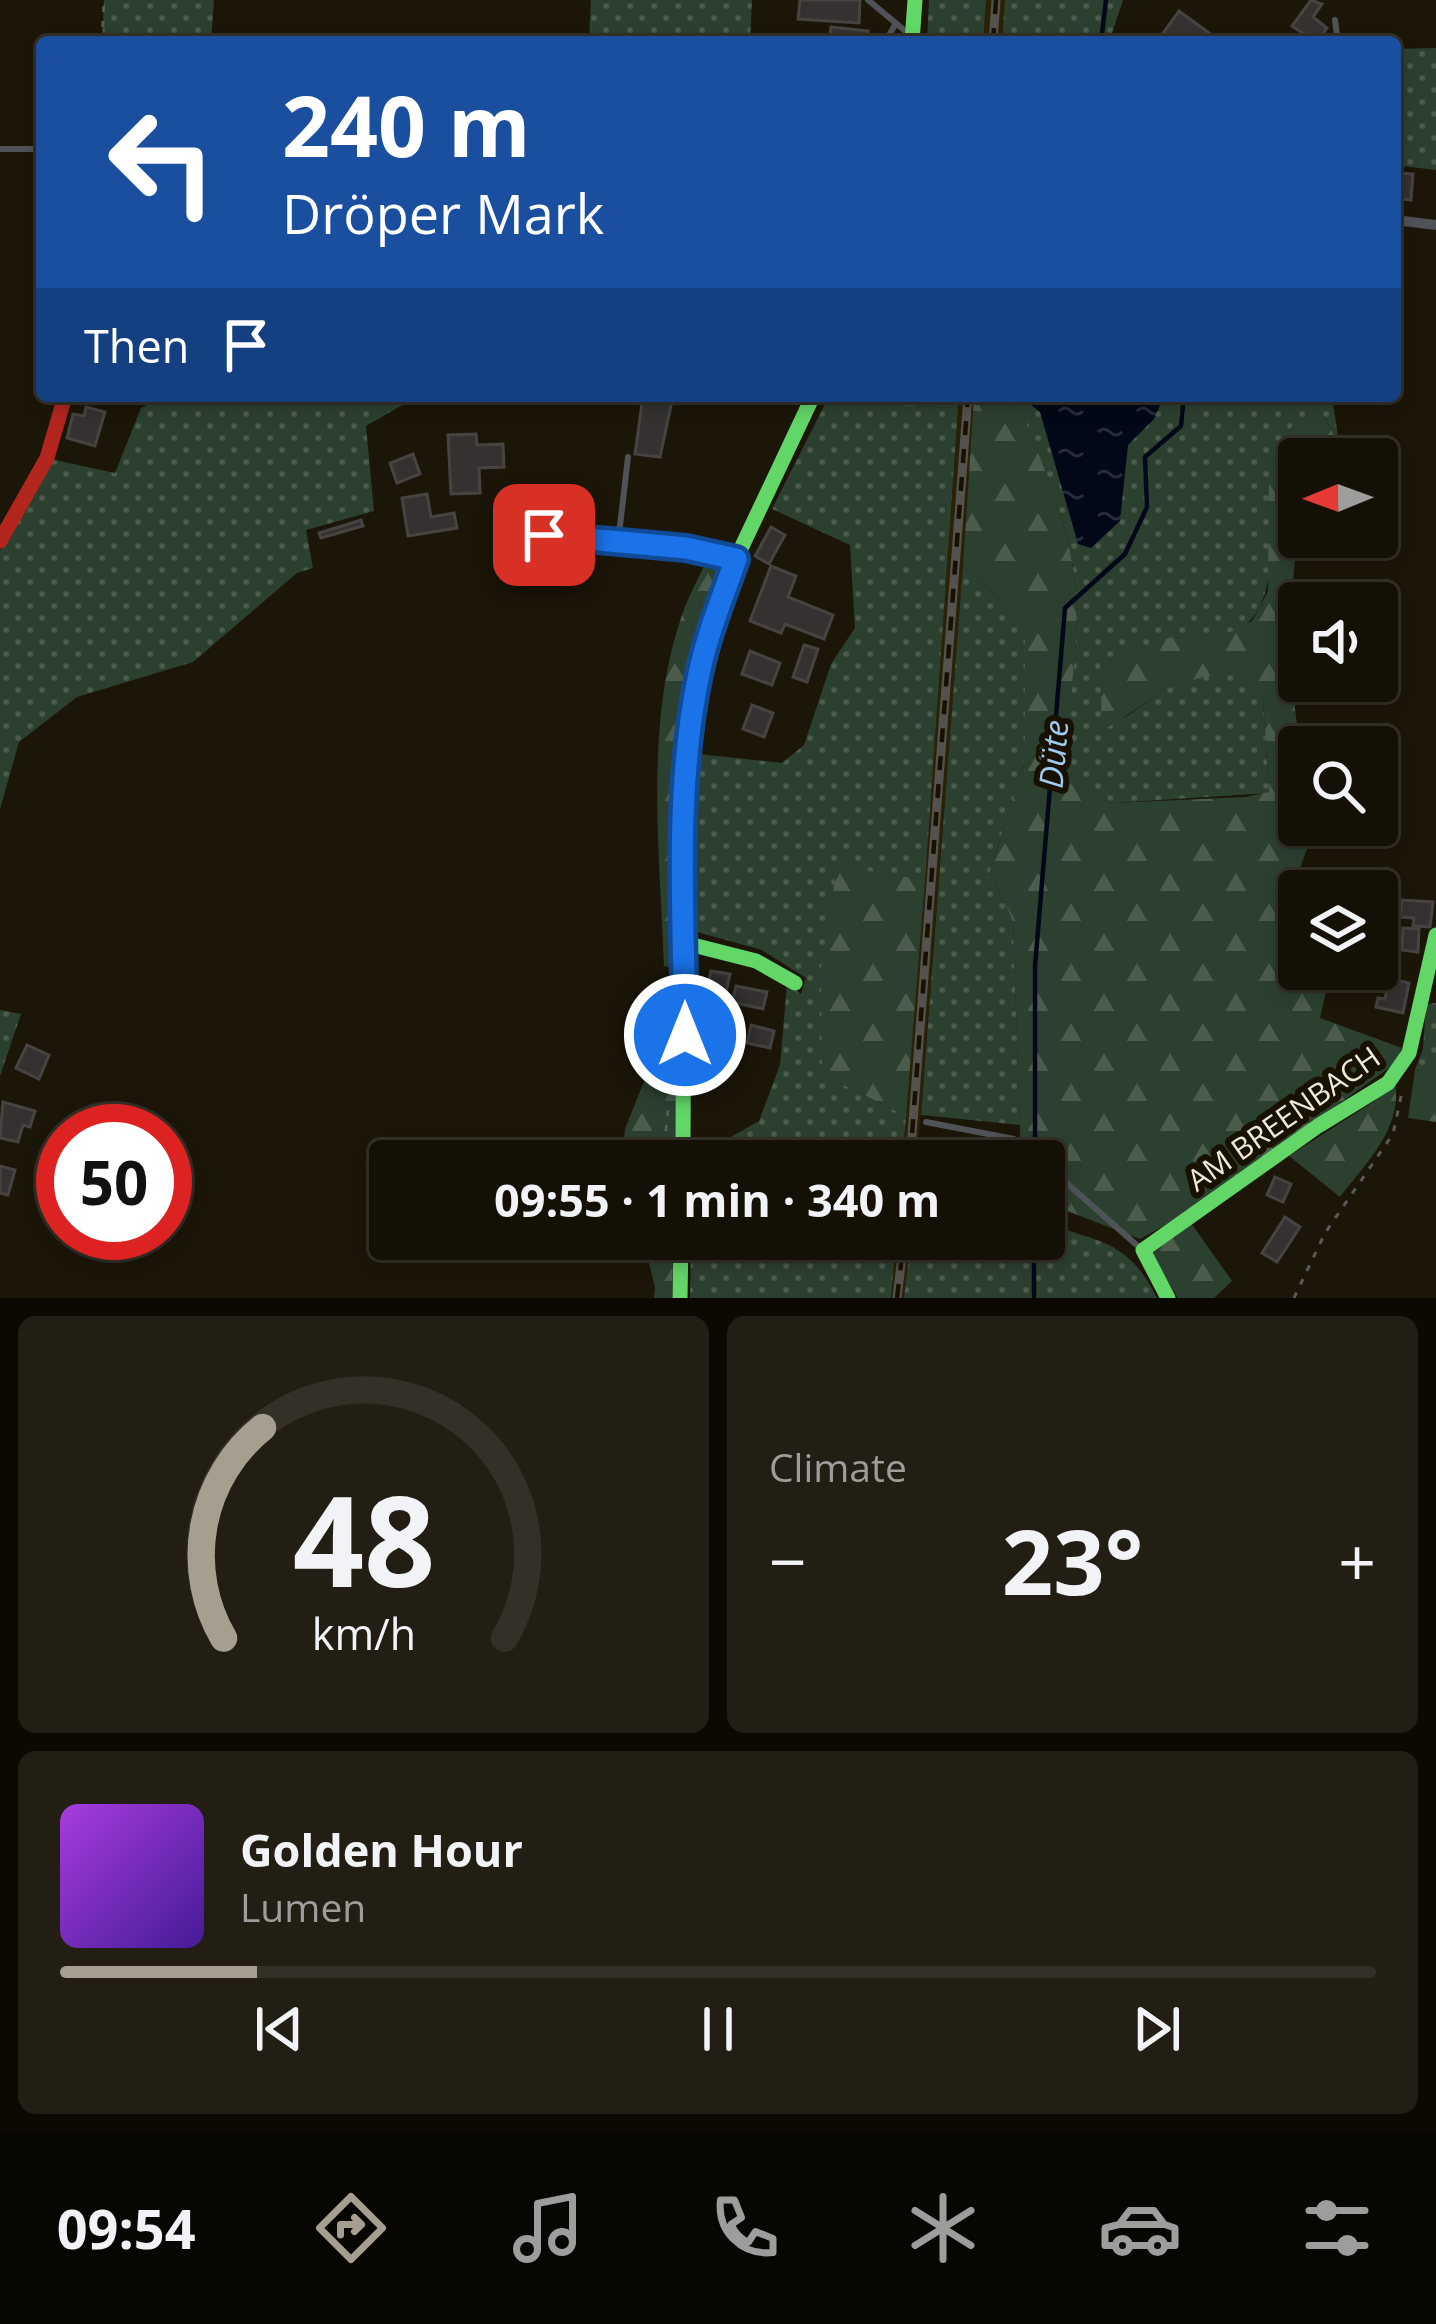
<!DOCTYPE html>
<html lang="en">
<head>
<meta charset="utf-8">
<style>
	body { margin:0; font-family:"Open Sans",sans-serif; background:#221e14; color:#f1f3f6; height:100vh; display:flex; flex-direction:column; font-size:45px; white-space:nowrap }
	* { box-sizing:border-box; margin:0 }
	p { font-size:39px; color:#9d9d9b }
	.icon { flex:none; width:66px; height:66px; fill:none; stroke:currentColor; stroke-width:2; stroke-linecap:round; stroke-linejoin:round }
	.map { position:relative; height:1298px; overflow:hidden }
	.details { display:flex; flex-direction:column; gap:18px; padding:18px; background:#0c0903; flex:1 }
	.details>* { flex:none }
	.top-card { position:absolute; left:36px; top:36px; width:1365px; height:366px; border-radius:12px; box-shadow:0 6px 18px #0003,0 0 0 3px #343028; background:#1a4fa0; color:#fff; overflow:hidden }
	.needle { width:78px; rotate:269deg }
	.controls { position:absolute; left:1278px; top:438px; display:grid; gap:24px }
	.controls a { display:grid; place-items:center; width:120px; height:120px; border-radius:12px; background:#151006; box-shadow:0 6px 18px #0003,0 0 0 3px #343028; font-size:60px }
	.speed { position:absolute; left:36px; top:1104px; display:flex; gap:24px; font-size:60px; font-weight:700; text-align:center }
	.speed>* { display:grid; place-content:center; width:156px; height:156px; border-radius:50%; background:#151006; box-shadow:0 6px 18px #0003,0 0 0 3px #343028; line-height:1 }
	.speed .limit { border:18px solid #d22; background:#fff; color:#111 }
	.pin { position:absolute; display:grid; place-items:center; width:102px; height:102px; color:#fff; margin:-51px; border-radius:24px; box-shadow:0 6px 18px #0006 }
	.me { position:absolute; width:132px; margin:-66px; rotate:0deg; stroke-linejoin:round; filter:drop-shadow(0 0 9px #0008) }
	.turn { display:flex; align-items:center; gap:42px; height:252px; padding:0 48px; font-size:54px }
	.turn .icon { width:156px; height:156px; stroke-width:2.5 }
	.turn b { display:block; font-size:84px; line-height:102px }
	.then { display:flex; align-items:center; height:114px; padding:0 48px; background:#0003; gap:24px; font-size:45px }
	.big { font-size:90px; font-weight:700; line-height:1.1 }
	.details .card { flex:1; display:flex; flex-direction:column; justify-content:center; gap:18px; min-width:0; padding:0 42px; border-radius:18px; background:#221e14 }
	.details .dial { align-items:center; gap:0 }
	.dial svg { height:312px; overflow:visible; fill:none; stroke:#343028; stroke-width:7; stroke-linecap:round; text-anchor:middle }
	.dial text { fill:#f1f3f6; stroke:none }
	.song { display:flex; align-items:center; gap:36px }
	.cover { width:144px; height:144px; border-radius:18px; background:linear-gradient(135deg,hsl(280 70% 55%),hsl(260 70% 35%)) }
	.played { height:12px; border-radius:6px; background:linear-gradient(90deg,#a69f8f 15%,#343028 15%) }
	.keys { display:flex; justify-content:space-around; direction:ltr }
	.heat { display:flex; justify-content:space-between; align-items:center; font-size:66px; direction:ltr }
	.details .tiles { flex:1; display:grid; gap:18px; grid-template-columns:1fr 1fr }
	.card:last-child { grid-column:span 2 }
	.trip { position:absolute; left:369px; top:1140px; width:696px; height:120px; border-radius:12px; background:#151006; box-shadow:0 6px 18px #0003,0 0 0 3px #343028; font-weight:700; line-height:120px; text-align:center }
	.dock { display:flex; height:192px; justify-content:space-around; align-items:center; background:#080602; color:#9d9d9b }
	.dock .icon { width:84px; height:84px }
	.dock .on { color:#a69f8f }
	.dock b { font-size:54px; color:#f1f3f6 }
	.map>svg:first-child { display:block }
	.built { fill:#2b2106 }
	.grass { fill:url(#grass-dots) }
	.forest { fill:url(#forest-firs) }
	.water { fill:url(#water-ripples) }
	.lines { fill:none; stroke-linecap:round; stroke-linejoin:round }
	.stream { stroke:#030818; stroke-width:4.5 }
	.building { fill:#343130; stroke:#464443; stroke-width:3 }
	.path { stroke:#595a59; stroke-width:3; stroke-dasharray:6 9; stroke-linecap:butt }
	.lane { stroke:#4f5257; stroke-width:6 }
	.street { stroke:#4f5257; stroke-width:10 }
	.fast { stroke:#63d668; stroke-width:15 }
	.jam { stroke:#b3261e; stroke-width:15 }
	.rail-casing { stroke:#53524e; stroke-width:9 }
	.rail { stroke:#191100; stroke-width:4.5; stroke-dasharray:14; stroke-linecap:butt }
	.route-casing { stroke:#114b97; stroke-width:30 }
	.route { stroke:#1a73e8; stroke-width:21 }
	.labels { text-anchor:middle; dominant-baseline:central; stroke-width:12; stroke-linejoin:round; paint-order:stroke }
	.street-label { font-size:30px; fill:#f0e9d8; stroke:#191100 }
	.water-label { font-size:33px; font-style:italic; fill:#9fcaf4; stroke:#191100 }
</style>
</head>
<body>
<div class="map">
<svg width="1436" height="1298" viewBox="0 0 1436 1298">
	<defs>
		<pattern id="grass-dots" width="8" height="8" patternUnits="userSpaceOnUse" patternTransform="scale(3)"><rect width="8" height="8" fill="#2c4030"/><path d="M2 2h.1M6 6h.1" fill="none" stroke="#4b5c4d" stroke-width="1.8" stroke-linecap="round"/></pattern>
		<pattern id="forest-firs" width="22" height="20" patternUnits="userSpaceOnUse" patternTransform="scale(3)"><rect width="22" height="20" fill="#2c4030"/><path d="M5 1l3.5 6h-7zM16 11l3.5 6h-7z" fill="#4b5c4d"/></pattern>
		<pattern id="water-ripples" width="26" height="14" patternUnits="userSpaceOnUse" patternTransform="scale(3)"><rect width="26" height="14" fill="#030818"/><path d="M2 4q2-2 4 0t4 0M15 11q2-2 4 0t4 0" fill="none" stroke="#282c39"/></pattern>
	</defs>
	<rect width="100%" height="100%" fill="#1c1608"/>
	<g class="built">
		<polygon points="986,0 1005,0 1002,42 983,42"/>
		<polygon points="959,396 974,396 963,565 917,1161 902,1161"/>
		<polygon points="896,1239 911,1239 904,1298 891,1298"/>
	</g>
	<g class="grass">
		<polygon points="104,0 214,0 211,42 102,42"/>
		<polygon points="591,0 752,0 750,42 589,42"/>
		<polygon points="929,0 986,0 983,42 927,42"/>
		<polygon points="1005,0 1123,0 1110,39 1115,42 1002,42"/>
		<polygon points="1436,48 1436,170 1395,165 1395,49"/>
		<polygon points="165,396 418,396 366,426 374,511 306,530 313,568 297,573 193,662 77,697 19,742 0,809 0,551 50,459 115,473 141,408"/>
		<path d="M991,396H1307L1333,402L1339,445L1324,416L1269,471C1269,524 1288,621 1220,638C1206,641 1186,637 1172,637L1124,718L1175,683L1229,670L1263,698L1269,793L1113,803L1060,769C1069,702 1084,629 1072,562C1063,510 1041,460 1021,411Z"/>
		<polygon points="826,402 958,408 925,880 837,867 822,1074 906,1116 902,1161 692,1161 693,1148 729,1138 759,1121 780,1065 787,984 801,994 806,978 762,950 697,932 693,804 698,754 782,763 804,745 831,664 855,628 850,545 772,509"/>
		<polygon points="963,565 1025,622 1025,759 990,871 1013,921 1020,1125 921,1115"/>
		<polygon points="1436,1003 1436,1071 1415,1070 1423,1049 1426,1004"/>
		<polygon points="0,1010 21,1014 0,1076"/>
		<path d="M1044,1223C1100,1242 1129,1241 1157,1298H904L911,1239H945L999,1249L1001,1239H1044Z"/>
		<polygon points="691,1239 896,1239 891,1298 690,1298"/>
	</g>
	<g class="forest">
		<polygon points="829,396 959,396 958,408 826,402"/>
		<path d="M974,396H991L1021,411C1041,459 1063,510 1072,562C1084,629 1069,702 1061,769L1113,803L1245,797L1269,792L1263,698L1229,671L1175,684L1102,731L1100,660L1172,637L1219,638L1252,621L1268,591L1269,471L1295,420L1324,416L1339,445L1325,459H1299V514L1287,648L1300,747L1299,825H1311L1312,835L1280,923L1299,930V969H1331L1320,1018L1402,1048L1395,1064C1310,1122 1232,1190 1140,1239L1044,1202V1161H1021L1013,921L990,871L1025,759V622L963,565Z"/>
		<path d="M709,556L720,559L691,661L674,758V969L664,966C660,854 644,723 682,615C689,595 700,575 709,556Z"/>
		<polygon points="837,866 925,880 906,1116 822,1074 821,968"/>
		<polygon points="1415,1070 1436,1071 1436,1122 1408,1118"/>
		<polygon points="645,1079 671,1085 685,1081 683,1161 622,1161 625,1129"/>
		<path d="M1395,1083C1403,1128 1365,1164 1340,1197L1289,1156L1373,1102Z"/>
		<polygon points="1191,1223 1232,1281 1214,1298 1178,1298 1149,1250"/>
		<polygon points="643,1239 679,1239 673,1259 672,1298 654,1298 655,1287"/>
	</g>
	<polygon class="water" points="1020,396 1164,396 1154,419 1128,445 1120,521 1091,548 1078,544 1040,412"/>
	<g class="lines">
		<g class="stream">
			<polyline points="1101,42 1106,0"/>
			<polyline points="1035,1161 1035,966 1065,608 1125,554 1147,507 1145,457 1181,426 1184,396"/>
			<polyline points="1034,1298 1034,1239"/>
		</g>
	</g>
	<g class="building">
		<polygon points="800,0 860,0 859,23 798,19"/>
		<polygon points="1311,0 1322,4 1313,17 1327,28 1317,42 1292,26"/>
		<polygon points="1179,11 1212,35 1206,42 1169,42 1161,36"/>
		<polygon points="831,27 868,31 867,42 829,42"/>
		<polygon points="1395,173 1413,174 1411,200 1395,198"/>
		<polygon points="643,396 673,396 660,457 635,454"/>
		<polygon points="86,407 105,412 95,446 67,438 73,414 84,416"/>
		<polygon points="476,434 477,445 503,444 504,467 479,468 480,493 451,494 448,435"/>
		<polygon points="413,454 420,474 397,483 390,463"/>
		<polygon points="427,494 431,517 454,513 457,528 408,536 402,498"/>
		<polygon points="361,520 363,526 321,538 319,533"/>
		<polygon points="771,527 785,535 769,564 755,556"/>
		<polygon points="771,566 796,576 788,597 833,615 824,639 785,624 781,633 750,621"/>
		<polygon points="804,645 818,649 807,682 793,677"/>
		<polygon points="750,651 780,663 772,685 742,674"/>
		<polygon points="752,705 773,713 764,737 743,729"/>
		<polygon points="1402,900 1433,902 1430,927 1413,926 1414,918 1400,917"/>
		<polygon points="1403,928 1419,929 1418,952 1402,950"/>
		<polygon points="711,971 730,974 724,1002 706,998"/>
		<polygon points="1389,978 1409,983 1403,1013 1376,1007 1378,998 1385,999"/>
		<polygon points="736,986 767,992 763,1009 732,1002"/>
		<polygon points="751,1025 774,1031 770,1048 747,1043"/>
		<polygon points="27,1045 49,1055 39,1079 16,1068"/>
		<polygon points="3,1102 35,1111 30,1127 23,1125 18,1142 0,1138"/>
		<polygon points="960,1149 992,1150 991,1161 959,1161"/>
		<polygon points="0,1166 15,1170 8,1195 0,1193"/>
		<polygon points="1275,1177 1291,1184 1283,1202 1267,1195"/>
		<polygon points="1285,1217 1300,1227 1277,1262 1262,1253"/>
	</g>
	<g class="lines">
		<g class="path">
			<polyline points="102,42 104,0"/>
			<polyline points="663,1161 668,1109"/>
			<polyline points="1294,1298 1325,1233 1393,1134 1402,1092"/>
		</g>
		<g class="lane">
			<polyline points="868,0 909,34"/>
			<polyline points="815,42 826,39"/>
			<polyline points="885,42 895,25"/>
			<polyline points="1333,42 1337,36 1335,20"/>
			<polyline points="0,149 42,149"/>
			<polyline points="505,530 685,548 732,558"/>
			<polyline points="611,542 620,526 628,457"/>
			<polyline points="926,1122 1014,1139 1042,1161"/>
			<polyline points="1044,1163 1140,1248"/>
		</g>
		<polyline class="street" points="1395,220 1436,225"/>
		<g class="fast">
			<polyline points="912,42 915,0"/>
			<polyline points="685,943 756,961 795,983"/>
			<polyline points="683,1161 684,802 691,720 700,669 736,559 813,396"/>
			<polyline points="680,1298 681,1239"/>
			<polyline points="1168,1298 1143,1250 1318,1126 1388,1083 1409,1053 1436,935"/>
		</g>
		<polyline class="jam" points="0,541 47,458 65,396"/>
		<defs>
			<g id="rail">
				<polyline points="993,42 996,0"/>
				<polyline points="910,1161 968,396"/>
				<polyline points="897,1298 904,1239"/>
			</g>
		</defs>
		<use href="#rail" class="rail-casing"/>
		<use href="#rail" class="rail"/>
	</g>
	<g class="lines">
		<defs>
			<path id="route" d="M544,535L686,548L736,559C723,596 707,635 699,674C674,791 684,916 685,1035"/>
		</defs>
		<use href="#route" class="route-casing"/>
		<use href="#route" class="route"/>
	</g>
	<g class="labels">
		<g class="street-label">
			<text transform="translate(1283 1118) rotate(-35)">AM BREENBACH</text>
		</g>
		<g class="water-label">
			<text transform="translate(1053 754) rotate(-85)">Düte</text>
		</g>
	</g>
</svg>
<div class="controls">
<a><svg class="needle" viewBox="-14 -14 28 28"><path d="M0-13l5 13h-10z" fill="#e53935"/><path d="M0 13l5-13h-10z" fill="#9d9d9b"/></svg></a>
<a><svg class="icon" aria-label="sound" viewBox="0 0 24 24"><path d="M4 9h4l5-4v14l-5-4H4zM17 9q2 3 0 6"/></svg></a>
<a><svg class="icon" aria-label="search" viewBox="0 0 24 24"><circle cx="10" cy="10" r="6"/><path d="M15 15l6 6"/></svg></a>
<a><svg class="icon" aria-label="layers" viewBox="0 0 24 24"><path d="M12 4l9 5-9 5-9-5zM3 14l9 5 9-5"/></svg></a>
</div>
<div class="speed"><div class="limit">50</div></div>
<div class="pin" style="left:544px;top:535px;background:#d93025"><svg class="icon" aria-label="arrive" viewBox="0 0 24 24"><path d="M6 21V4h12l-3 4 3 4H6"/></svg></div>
<svg class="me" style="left:685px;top:1035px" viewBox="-20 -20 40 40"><circle r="17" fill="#1a73e8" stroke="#fff" stroke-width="3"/><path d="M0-11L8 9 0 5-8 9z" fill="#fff"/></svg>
<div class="trip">09:55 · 1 min · 340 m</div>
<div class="top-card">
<div class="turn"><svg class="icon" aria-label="left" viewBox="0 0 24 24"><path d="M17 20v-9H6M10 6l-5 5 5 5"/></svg><div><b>240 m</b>Dröper Mark</div></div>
<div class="then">Then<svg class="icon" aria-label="arrive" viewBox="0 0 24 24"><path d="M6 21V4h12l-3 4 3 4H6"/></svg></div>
</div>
</div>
<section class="details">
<div class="tiles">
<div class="card dial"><svg viewBox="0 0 100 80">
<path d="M14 69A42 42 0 1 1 86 69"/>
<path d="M14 69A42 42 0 0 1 24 15" stroke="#a69f8f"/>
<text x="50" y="56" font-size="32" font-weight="700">48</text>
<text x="50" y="72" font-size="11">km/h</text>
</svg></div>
<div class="card"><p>Climate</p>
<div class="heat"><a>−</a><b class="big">23°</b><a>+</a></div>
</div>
<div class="card">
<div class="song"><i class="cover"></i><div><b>Golden Hour</b><p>Lumen</p></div></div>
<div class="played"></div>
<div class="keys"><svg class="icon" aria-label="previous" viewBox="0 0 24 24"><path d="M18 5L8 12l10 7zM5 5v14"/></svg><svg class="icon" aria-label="pause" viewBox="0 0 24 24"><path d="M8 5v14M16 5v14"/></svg><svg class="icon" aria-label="next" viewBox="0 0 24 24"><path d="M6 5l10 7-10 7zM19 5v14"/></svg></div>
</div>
</div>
</section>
<nav class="dock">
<b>09:54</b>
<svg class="icon on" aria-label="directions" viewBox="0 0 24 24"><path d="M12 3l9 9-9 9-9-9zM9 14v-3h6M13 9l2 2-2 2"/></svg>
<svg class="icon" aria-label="music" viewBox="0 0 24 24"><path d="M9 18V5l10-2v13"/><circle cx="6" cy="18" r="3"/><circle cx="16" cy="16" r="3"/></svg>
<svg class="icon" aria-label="phone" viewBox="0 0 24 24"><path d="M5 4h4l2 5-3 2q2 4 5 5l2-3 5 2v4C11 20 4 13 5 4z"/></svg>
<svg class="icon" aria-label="climate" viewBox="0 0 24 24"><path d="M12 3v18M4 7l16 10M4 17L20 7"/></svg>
<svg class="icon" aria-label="car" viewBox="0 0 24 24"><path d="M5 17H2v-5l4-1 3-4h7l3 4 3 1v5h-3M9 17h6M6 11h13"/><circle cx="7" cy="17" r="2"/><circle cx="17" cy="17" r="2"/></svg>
<svg class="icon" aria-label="filters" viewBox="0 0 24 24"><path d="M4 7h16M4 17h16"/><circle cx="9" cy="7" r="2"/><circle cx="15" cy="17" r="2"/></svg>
</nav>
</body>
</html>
